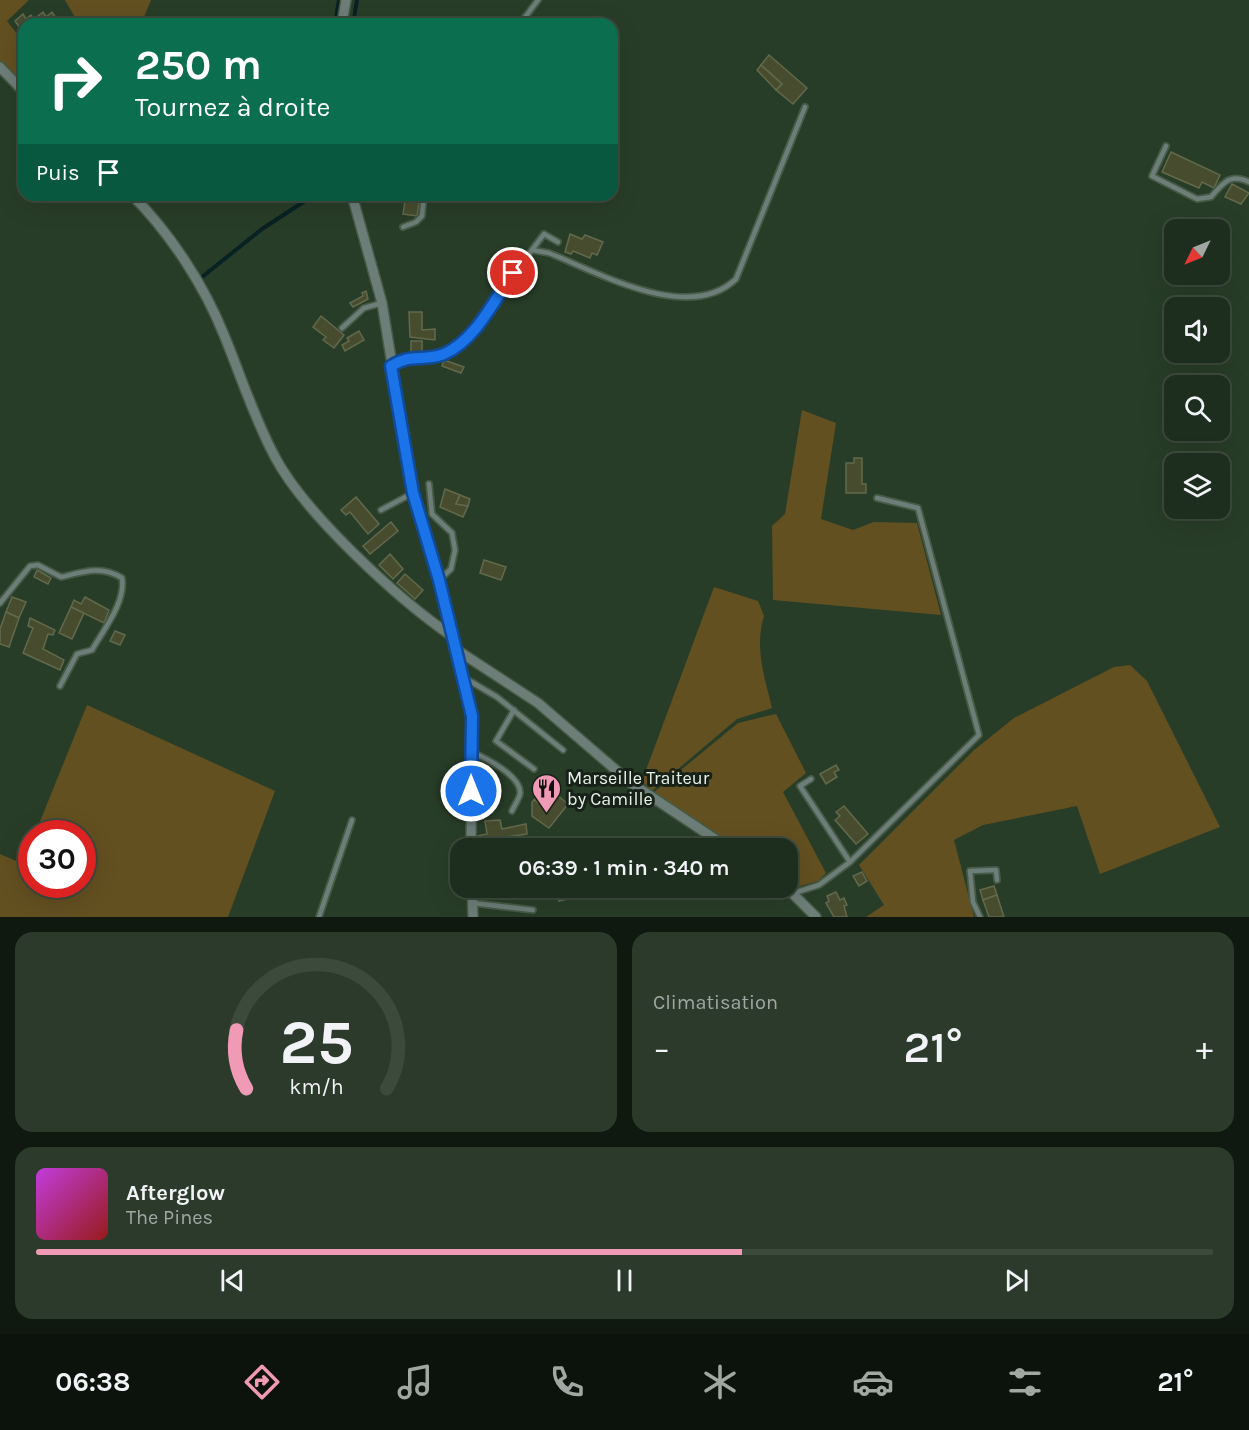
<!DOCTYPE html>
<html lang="fr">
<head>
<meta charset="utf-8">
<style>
	body { margin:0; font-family:Karla,sans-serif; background:#2b3a2b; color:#f1f3f6; height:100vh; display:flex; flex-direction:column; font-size:22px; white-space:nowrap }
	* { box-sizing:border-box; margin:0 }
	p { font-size:20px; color:#a1a8a4 }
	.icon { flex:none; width:33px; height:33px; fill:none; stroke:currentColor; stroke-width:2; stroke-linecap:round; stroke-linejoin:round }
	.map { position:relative; height:917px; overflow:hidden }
	.sheet { display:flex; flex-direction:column; gap:15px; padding:15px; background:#101910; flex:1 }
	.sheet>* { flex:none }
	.guide { position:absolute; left:18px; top:18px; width:600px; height:183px; border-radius:18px; box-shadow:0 6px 24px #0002,0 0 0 2px #3c4a3c; background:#0b6e4f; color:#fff; overflow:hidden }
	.needle { width:39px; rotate:227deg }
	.controls { position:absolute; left:1164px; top:219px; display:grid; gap:12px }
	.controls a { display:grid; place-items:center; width:66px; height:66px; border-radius:12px; background:#1e2e1e; box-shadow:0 6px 24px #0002,0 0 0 2px #3c4a3c; font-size:30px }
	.speed { position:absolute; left:18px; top:820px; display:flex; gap:12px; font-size:30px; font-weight:700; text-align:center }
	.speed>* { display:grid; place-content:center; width:78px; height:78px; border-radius:50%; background:#1e2e1e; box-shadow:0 6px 24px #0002,0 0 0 2px #3c4a3c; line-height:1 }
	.speed .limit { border:9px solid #d22; background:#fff; color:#111 }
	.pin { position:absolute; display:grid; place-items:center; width:51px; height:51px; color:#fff; margin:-26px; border:3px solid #fff; border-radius:50%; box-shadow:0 2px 6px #0007 }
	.me { position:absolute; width:66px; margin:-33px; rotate:0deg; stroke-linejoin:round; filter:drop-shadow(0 0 4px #0008) }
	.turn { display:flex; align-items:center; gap:21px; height:126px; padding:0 18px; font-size:27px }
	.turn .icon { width:78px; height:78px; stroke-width:2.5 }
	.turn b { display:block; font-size:42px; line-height:51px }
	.then { display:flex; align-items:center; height:57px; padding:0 18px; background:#0003; gap:12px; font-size:22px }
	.big { font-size:45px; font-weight:600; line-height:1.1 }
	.sheet .widget { flex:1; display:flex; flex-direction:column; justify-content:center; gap:9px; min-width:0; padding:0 21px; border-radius:18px; background:#2b3a2b }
	.sheet .dial { align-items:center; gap:0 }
	.dial svg { height:156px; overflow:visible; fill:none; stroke:#3c4a3c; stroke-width:7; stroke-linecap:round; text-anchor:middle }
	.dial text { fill:#f1f3f6; stroke:none }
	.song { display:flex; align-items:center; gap:18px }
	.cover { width:72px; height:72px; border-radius:9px; background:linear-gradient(135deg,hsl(290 70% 55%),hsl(0 70% 35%)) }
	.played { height:6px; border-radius:3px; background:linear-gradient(90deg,#f09ab6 60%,#3c4a3c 60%) }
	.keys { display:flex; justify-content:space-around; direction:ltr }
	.heat { display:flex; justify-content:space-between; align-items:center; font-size:33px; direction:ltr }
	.sheet .tiles { flex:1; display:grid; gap:15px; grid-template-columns:1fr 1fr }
	.widget:last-child { grid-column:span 2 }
	.trip { position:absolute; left:450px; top:838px; width:348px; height:60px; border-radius:18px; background:#1e2e1e; box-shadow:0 6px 24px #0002,0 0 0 2px #3c4a3c; font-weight:600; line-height:60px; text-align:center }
	.tab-bar { display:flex; height:96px; justify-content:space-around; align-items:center; background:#0c120c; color:#a1a8a4 }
	.tab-bar .icon { width:42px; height:42px }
	.tab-bar .current { color:#f09ab6 }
	.tab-bar b { font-size:27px; color:#f1f3f6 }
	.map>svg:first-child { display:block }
	.green { fill:#635021 }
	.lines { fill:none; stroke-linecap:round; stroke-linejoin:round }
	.stream { stroke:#082224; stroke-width:4 }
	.building { fill:#474c2f; stroke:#63694b; stroke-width:1.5 }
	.lane-casing { stroke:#465a46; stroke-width:8 }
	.street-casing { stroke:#465a46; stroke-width:12 }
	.lane { stroke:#6d7d78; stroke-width:4.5 }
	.street { stroke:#6d7d78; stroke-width:9 }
	.route-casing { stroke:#114b97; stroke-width:15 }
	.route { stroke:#1a73e8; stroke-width:10 }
	.labels { text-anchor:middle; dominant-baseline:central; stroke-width:6; stroke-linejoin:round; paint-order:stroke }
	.poi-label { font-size:18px; fill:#e5f2e5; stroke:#182118; text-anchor:start }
</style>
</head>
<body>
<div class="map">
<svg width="1249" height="917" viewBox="0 0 1249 917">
	<rect width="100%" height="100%" fill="#283d28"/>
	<g class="green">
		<polygon points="0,0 29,0 7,21 24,43 24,85 0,61"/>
		<polygon points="65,0 151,0 141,24 79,24"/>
		<polygon points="802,410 836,423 821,519 853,530 874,522 917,523 941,615 773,600 772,526 785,514"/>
		<path d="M714,587L758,601L764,616C754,647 765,679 772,708L737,719L652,791L642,781Z"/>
		<polygon points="1130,665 1147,681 1220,827 1100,874 1077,806 983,825 954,840 974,917 866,917 884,905 859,865 973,751 1014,718 1114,667"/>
		<polygon points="87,705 275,791 228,917 0,917 0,854 23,864 31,843 32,885 82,885 82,834 35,834"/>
		<polygon points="776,714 806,773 783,792 826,873 818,881 793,888 788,884 788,849 736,849 653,793 738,723"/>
	</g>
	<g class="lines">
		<g class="stream">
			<polyline points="335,24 339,0"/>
			<polyline points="353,24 357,0"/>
			<polyline points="202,277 262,229 314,195"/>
		</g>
	</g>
	<g class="building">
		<polygon points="43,12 46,17 52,12 58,21 51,24 24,24 23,32 15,21 23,14 26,19 31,15 34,19"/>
		<polygon points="769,55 807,88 793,104 776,90 782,84 761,65"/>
		<polygon points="761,65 782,84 776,90 757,70"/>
		<polygon points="1171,152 1220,175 1214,188 1202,182 1199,188 1162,172"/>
		<polygon points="1232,184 1249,193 1241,204 1225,197"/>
		<polygon points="406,195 420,195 417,216 403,214"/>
		<polygon points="570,234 582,239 585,235 603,242 597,255 592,253 590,258 573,251 571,254 565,252"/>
		<polygon points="366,291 368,299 353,307 350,303 363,296 362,293"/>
		<polygon points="409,312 422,312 422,330 435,329 435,340 410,337"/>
		<polygon points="321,316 344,335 334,348 323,340 326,337 313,327"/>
		<polygon points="359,331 364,340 345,351 342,345 349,341 347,338"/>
		<polygon points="411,341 422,341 422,353 411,352"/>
		<polygon points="444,360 464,367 461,373 442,366"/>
		<polygon points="854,458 862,458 862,484 866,484 866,493 846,493 846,463 854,463"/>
		<polygon points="445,489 460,495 456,504 468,506 463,517 440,507"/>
		<polygon points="460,495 470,499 468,506 456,504"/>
		<polygon points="356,497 379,524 368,534 350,512 346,515 341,510"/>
		<polygon points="391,522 398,531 370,554 363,546"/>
		<polygon points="390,554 403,569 393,579 379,565"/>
		<polygon points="484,560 506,567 501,580 480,573"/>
		<polygon points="37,570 51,578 48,584 34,577"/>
		<polygon points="405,574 423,590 415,599 397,583"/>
		<polygon points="12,597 26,602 19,618 6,612"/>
		<polygon points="85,597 109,610 104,623 71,607 74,600 81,604"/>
		<polygon points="71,607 84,613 72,639 59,633"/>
		<polygon points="6,612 19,618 9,647 0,644 0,629"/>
		<polygon points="30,618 55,630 53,635 48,634 43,649 64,660 60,670 23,653 33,628 28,626"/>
		<polygon points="115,631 125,635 120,645 110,641"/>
		<polygon points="836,765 839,770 834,772 837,777 826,784 820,774"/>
		<polygon points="541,791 554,800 548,808 534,800"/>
		<polygon points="557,795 568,804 549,828 532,816 532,802 534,800 548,808"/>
		<polygon points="844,806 868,834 856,844 835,820 840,816 836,812"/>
		<polygon points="500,820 502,829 526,824 527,834 477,841 477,836 487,834 485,821"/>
		<polygon points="862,872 867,881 859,886 853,876"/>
		<polygon points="994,886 997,895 983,900 980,890"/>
		<polygon points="555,888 573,888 576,897 559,901"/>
		<polygon points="515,890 516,897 502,899 501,892"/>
		<polygon points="836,892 840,900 844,898 847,905 844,906 847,917 834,917 826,903 829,901 827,896"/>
		<polygon points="997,895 1004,917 989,917 983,900"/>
	</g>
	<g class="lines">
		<defs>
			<g id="lane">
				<polyline points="520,24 538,0"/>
				<path d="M1166,146L1152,176L1197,199L1211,197C1224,182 1230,173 1249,182"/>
				<polyline points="403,227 416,222 422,216 424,195"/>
				<polyline points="532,250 544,234 558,242"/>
				<polyline points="342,328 364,308 382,303"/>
				<path d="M393,365C412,353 426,363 446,353C477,337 508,279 532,250L549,253C599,273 689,324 736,279L805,107"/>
				<polyline points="429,484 432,514 452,533 455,550 451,569 439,580"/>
				<polyline points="381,510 413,493"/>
				<path d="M0,603L30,566L38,565L61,577C83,572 101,565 122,578C126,602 104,629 92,650L77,654L60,686"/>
				<polyline points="463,677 497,697 563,750"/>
				<polyline points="514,710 496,741 534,769"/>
				<path d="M472,752C485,758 522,776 520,794C519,799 514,806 512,811"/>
				<polyline points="850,862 979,735 918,508 877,498"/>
				<polyline points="794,893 819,885 850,862 800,786 811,779"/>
				<polyline points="472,903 533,910"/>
				<polyline points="319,917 352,820"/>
				<polyline points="980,917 973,902 970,871 996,870 997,880"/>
			</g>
			<g id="street">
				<polyline points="342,24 346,0"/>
				<polyline points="0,67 24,92"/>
				<path d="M132,195C170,233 204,285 224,335C241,376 254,418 275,457C305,514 399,600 453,637"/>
				<polyline points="352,195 382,303 413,493 439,580 472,716 471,849"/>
				<polyline points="457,650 538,703 631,783 730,849"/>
				<polyline points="472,888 473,917"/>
				<polyline points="787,888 816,917"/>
			</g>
		</defs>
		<use href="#lane" class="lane-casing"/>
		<use href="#street" class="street-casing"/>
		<use href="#lane" class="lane"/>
		<use href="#street" class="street"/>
	</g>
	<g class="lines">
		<defs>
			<path id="route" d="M471,791L472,716L439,580L413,493L391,366C411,353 423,362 444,354C475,341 495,299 513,273"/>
		</defs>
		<use href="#route" class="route-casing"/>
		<use href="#route" class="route"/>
	</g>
	<defs>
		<symbol id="restaurant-pin" viewBox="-11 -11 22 30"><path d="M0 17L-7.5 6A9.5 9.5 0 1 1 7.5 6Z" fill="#f09ab6" stroke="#182118"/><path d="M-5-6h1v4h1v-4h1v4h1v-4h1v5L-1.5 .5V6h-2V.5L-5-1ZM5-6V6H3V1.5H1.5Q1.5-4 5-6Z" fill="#111"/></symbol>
	</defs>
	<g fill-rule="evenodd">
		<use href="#restaurant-pin" x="530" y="772" width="33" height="45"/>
	</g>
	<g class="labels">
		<g class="poi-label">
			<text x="567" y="778">Marseille Traiteur<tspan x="567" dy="21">by Camille</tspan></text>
		</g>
	</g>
</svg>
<div class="controls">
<a><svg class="needle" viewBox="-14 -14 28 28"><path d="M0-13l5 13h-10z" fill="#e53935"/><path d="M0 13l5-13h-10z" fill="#a1a8a4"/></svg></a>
<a><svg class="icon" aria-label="sound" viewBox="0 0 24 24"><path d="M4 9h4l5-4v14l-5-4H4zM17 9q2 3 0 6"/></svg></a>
<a><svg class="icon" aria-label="search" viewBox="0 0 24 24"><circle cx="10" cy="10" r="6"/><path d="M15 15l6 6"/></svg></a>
<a><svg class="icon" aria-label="layers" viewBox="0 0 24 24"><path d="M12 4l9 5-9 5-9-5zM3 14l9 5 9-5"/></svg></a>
</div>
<div class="speed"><div class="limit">30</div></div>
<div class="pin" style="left:513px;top:273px;background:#d93025"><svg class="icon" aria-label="arrive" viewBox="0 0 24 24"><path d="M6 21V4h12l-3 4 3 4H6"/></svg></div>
<svg class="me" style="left:471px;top:791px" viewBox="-20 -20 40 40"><circle r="17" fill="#1a73e8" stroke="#fff" stroke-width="3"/><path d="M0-11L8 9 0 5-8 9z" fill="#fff"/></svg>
<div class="trip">06:39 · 1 min · 340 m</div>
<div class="guide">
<div class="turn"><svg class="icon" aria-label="right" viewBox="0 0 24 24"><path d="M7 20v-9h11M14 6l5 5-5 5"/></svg><div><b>250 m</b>Tournez à droite</div></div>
<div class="then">Puis<svg class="icon" aria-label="arrive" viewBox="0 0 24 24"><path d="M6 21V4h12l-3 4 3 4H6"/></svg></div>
</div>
</div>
<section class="sheet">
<div class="tiles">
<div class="widget dial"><svg viewBox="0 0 100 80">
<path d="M14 69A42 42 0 1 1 86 69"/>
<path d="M14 69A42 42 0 0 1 9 39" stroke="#f09ab6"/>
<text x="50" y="56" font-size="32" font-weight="700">25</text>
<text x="50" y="72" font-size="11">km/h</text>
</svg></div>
<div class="widget"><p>Climatisation</p>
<div class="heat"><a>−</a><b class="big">21°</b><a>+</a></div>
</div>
<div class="widget">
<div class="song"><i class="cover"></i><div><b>Afterglow</b><p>The Pines</p></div></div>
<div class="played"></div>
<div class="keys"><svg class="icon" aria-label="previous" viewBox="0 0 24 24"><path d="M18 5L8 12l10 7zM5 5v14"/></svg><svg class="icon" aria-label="pause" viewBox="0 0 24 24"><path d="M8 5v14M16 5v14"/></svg><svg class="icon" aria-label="next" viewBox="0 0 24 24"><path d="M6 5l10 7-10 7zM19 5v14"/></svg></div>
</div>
</div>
</section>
<nav class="tab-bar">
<b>06:38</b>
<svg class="icon current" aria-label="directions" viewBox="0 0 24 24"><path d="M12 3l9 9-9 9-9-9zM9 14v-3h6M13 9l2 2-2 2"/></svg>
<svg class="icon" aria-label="music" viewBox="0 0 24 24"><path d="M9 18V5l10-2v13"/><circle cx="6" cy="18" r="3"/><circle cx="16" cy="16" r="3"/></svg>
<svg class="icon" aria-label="phone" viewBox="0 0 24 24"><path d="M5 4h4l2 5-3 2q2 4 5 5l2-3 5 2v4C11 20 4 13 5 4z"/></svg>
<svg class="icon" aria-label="climate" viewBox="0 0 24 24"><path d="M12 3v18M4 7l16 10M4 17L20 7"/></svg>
<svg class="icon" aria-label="car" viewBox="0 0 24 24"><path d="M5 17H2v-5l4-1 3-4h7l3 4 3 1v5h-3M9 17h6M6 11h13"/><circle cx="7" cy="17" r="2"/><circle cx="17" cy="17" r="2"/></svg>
<svg class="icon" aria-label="filters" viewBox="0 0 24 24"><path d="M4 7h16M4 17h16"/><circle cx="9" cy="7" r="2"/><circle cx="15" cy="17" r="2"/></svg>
<b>21°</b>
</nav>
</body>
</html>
